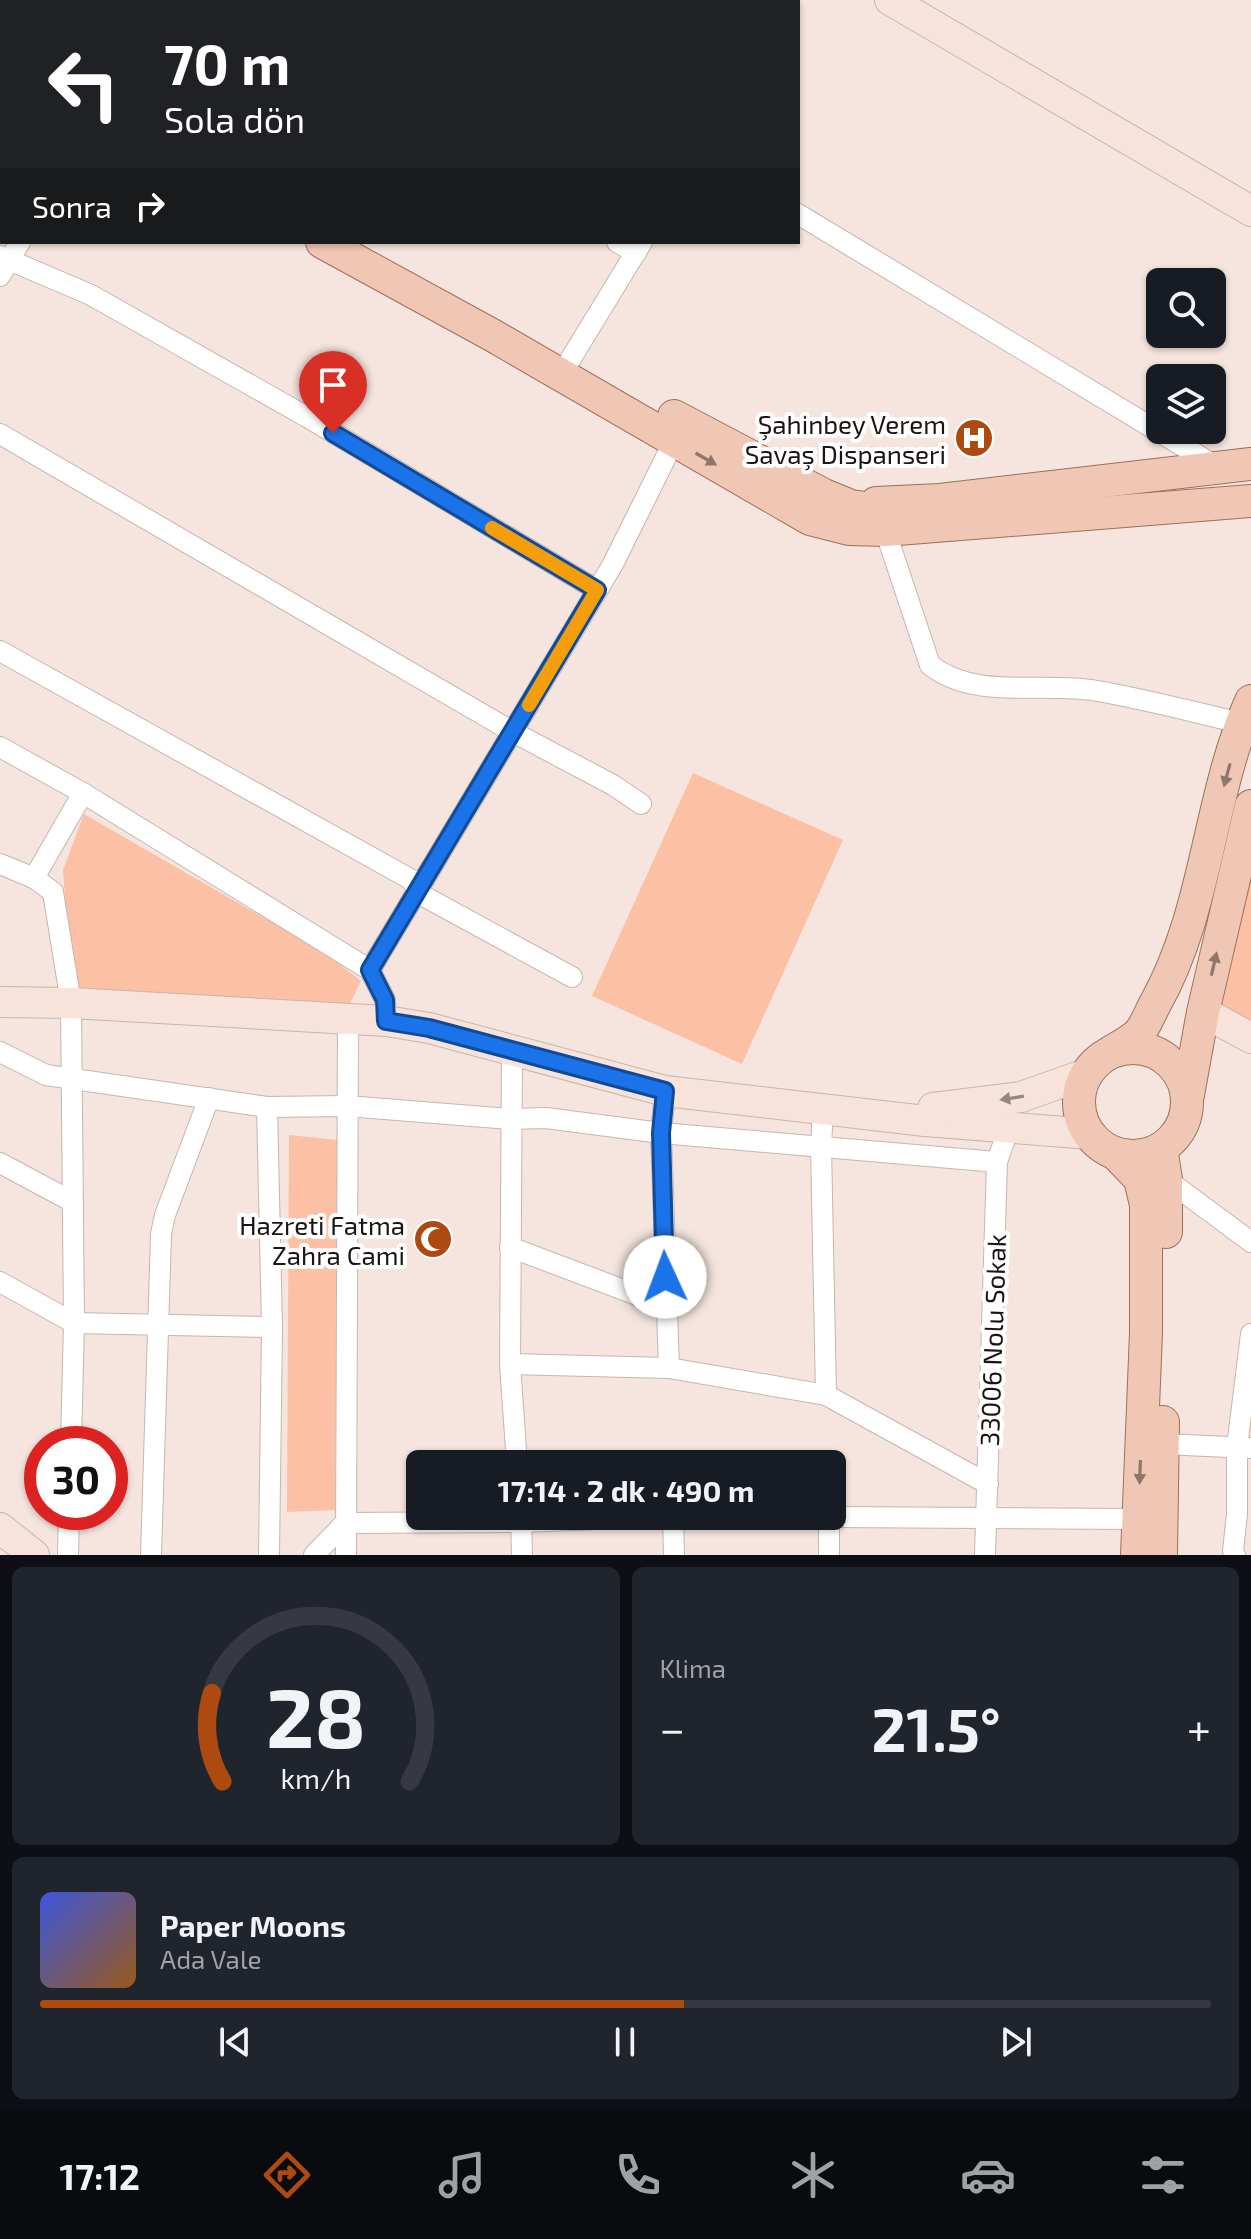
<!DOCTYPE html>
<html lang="tr">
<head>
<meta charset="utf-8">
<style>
	body { margin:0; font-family:"Exo 2",sans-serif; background:#20242c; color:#f1f3f6; height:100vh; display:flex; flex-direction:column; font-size:30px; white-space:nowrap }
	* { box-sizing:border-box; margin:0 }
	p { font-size:26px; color:#9ea1a6 }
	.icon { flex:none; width:44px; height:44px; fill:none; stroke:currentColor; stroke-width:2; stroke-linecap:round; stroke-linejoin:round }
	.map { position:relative; height:1555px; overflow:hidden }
	.side { display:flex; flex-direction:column; gap:12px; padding:12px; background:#0d0f14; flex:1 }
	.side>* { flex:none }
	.top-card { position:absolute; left:0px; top:0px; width:800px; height:244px; box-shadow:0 2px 6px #0004; background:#202124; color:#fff; overflow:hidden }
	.tools { position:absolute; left:1146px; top:268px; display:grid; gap:16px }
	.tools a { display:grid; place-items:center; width:80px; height:80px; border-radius:12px; background:#171b24; box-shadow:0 2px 6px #0004; font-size:40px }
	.speed { position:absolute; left:24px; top:1426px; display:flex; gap:16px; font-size:40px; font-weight:700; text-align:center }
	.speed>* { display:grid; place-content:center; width:104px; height:104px; border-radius:50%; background:#171b24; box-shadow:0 2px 6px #0004; line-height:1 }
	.speed .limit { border:12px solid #d22; background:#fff; color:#111 }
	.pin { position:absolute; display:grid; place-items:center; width:68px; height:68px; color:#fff; margin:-82px -34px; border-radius:50% 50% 50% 0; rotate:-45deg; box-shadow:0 0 8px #0007 }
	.pin .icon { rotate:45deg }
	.me { position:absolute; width:88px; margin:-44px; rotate:358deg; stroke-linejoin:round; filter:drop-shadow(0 0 6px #0008) }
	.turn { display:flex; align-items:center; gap:28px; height:168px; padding:0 32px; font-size:36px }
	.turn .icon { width:104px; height:104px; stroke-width:2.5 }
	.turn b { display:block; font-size:56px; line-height:68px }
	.then { display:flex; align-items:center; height:76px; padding:0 32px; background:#0003; gap:16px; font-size:30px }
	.big { font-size:60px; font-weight:700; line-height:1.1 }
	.side .widget { flex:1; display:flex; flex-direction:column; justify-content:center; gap:12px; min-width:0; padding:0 28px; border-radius:12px; background:#20242c }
	.side .dial { align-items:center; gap:0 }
	.dial svg { height:208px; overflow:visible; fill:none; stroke:#363941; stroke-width:7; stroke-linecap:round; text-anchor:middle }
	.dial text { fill:#f1f3f6; stroke:none }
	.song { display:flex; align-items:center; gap:24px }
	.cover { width:96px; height:96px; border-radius:12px; background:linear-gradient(135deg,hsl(230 70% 55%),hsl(30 70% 35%)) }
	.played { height:8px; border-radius:4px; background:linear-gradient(90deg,#ad4a10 55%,#363941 55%) }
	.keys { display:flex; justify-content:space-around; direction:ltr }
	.heat { display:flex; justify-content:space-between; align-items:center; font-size:44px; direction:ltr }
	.side .tiles { flex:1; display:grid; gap:12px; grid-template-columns:1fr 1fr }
	.widget:last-child { grid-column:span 2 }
	.trip { position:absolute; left:406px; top:1450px; width:440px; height:80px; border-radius:12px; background:#171b24; box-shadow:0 2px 6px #0004; font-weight:700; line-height:80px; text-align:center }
	.menu { display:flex; height:128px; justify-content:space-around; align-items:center; background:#090b0e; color:#9ea1a6 }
	.menu .icon { width:56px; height:56px }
	.menu .selected { color:#ad4a10 }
	.menu b { font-size:36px; color:#f1f3f6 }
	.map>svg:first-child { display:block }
	.green { fill:#fcc0a5 }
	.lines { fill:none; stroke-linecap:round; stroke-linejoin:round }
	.street-casing { stroke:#c5b6af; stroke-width:22 }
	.secondary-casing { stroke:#c5b6af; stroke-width:32 }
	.primary-casing { stroke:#9d705b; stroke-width:34 }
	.street { stroke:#fff; stroke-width:20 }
	.secondary { stroke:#f7e3da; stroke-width:30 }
	.primary { stroke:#efc7b4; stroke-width:32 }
	.oneway { fill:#8f766b }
	.oneway2 { fill:#948680 }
	.route-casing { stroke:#114b97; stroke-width:20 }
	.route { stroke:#1a73e8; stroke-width:14 }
	.slow { stroke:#f59e0b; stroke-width:14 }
	.labels { text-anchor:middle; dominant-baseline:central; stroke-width:8; stroke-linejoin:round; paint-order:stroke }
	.poi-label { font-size:26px; fill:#1a1412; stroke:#fff; text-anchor:end }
	.street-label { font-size:26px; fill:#1a1412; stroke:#fff }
</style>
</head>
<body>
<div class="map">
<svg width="1251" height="1555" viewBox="0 0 1251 1555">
	<rect width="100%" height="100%" fill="#f5e5de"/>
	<g class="green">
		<polygon points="693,773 843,840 742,1064 592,996"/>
		<polygon points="84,814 325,953 361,981 348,1008 79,991 70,959 63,870"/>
		<polygon points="1251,851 1251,1021 1216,1007"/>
		<polygon points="289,1135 338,1140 335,1510 287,1512"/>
	</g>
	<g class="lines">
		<defs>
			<g id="street">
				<polyline points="192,0 196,2"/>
				<polyline points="425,0 428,2"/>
				<polyline points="152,2 153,0"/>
				<polyline points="798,214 1219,468"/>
				<polyline points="617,242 636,253"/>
				<polyline points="0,256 91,295 307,417 597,590"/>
				<polyline points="0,276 20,242"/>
				<polyline points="570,360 642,242"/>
				<polyline points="0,434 513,732 613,785 641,804"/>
				<path d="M885,530L930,665C976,701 1043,681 1097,691C1145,699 1193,712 1241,723"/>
				<polyline points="0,651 412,880 418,893 572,977"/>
				<polyline points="0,747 83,793 370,970 385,1000 386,1021"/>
				<polyline points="0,864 34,878 53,892 71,1003 74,1323 272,1327"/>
				<polyline points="34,878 83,793"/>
				<polyline points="370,970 613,564 674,441"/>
				<polyline points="512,1051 510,1364 517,1464"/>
				<polyline points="0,1052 46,1075 267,1107 347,1106 510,1119 546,1118 661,1133 997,1162"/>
				<polyline points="665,1091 661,1133 669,1368"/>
				<polyline points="267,1107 272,1327 269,1555"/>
				<polyline points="823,1108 821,1146 826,1395"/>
				<polyline points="0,1163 73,1202"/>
				<polyline points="1166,1179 1251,1242"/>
				<polyline points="510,1247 666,1306"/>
				<polyline points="0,1282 74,1323 71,1444"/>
				<polyline points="510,1364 669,1368 826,1395 988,1484"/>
				<polyline points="1163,1444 1251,1448"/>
				<polyline points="521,1516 522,1555"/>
				<polyline points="673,1516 674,1555"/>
				<polyline points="829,1518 829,1555"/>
				<polyline points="68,1555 69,1512"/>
				<polyline points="151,1555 161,1234 165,1215 209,1098"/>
				<polyline points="314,1555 345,1523 521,1522 673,1516 1138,1519"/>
				<polyline points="346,1555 348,1020"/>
				<polyline points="985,1555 997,1162 1009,1127"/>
				<polyline points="1235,1555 1233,1551 1237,1514 1237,1447 1251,1334"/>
			</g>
			<g id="secondary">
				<polyline points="890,0 1251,211"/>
				<polyline points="0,1002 71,1003 386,1021 429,1028 665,1091 925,1121 1090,1134"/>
				<polyline points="1203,1012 1251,1038"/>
				<polyline points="933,1108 1021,1097 1086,1074"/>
				<polyline points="0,1528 34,1555"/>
			</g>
			<g id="primary">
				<polyline points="0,35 2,37"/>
				<polyline points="0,65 2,66"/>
				<polyline points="322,242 492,335 810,519 849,529 885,530 1251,501"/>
				<polyline points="674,416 824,495 851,506 901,513"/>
				<polyline points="876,503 940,500 1251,464"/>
				<circle cx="1133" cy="1102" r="54"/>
				<path d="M1111,1052C1119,1047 1129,1042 1137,1035C1145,1028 1150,1013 1155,1004C1208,910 1208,798 1251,701"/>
				<polyline points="1188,1095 1203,1012 1251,806"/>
				<polyline points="1161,1149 1166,1179 1166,1232"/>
				<polyline points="1115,1153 1140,1179 1146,1205 1146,1333 1137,1555"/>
				<polyline points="1161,1555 1163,1422"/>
			</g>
		</defs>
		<use href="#street" class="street-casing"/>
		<use href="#secondary" class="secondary-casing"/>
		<use href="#primary" class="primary-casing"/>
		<use href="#street" class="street"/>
		<use href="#secondary" class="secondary"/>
		<use href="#primary" class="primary"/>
	</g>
	<defs><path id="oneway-solid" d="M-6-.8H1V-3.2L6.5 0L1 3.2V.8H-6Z" transform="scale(2)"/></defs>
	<g class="oneway">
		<use href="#oneway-solid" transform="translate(706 459) rotate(30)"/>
		<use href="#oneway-solid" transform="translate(1227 775) rotate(105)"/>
		<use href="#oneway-solid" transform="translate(1214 964) rotate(-77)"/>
		<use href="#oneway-solid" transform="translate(1140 1472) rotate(92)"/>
	</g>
	<use class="oneway2" href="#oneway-solid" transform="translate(1012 1098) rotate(171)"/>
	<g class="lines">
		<defs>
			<polyline id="route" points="333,433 597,590 370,970 385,1000 386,1021 429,1028 665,1091 661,1133 665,1277"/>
		</defs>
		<use href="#route" class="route-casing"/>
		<use href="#route" class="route"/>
		<polyline class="slow" points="492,528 597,590 529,705"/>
	</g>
	<defs>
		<symbol id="hospital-disc" viewBox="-11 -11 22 22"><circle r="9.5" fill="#ad4a10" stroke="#fff"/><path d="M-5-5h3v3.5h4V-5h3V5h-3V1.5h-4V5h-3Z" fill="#fff"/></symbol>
		<symbol id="mosque-disc" viewBox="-11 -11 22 22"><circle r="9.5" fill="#ad4a10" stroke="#fff"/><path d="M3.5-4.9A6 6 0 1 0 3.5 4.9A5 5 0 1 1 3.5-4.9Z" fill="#fff"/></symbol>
	</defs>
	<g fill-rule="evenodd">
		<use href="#hospital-disc" x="952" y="416" width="44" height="44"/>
		<use href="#mosque-disc" x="411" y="1217" width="44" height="44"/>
	</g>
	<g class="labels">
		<g class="poi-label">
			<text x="946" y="423">Şahinbey Verem<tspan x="946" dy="30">Savaş Dispanseri</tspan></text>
			<text x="405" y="1224">Hazreti Fatma<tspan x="405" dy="30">Zahra Cami</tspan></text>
		</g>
		<g class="street-label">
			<text transform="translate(992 1340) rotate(-88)">33006 Nolu Sokak</text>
		</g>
	</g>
</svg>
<div class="tools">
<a><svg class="icon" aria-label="search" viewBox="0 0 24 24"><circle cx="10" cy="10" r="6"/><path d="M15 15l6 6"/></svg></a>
<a><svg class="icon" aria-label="layers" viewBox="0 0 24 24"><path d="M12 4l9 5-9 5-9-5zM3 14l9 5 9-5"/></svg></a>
</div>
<div class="speed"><div class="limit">30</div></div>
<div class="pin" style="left:333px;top:433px;background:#d93025"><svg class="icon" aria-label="arrive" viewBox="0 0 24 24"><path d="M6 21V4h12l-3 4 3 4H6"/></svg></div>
<svg class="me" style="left:665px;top:1277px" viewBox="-20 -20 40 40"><circle r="19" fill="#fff"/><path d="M0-13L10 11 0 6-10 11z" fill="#1a73e8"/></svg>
<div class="trip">17:14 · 2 dk · 490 m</div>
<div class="top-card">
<div class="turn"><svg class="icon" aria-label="left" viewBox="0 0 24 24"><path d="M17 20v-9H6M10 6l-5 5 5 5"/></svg><div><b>70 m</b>Sola dön</div></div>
<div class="then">Sonra<svg class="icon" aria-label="right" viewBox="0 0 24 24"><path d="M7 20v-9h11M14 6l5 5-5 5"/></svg></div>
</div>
</div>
<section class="side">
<div class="tiles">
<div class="widget dial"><svg viewBox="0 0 100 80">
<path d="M14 69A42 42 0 1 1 86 69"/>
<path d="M14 69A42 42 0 0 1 10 35" stroke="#ad4a10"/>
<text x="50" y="56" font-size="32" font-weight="700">28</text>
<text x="50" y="72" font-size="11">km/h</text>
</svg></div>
<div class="widget"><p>Klima</p>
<div class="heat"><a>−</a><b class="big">21.5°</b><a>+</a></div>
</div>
<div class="widget">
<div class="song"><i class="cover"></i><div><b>Paper Moons</b><p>Ada Vale</p></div></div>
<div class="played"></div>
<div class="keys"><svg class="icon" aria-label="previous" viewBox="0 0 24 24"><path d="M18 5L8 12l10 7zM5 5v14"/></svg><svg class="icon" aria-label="pause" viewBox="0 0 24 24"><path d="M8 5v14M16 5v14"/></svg><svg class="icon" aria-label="next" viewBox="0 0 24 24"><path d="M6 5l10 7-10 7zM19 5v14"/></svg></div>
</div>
</div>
</section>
<nav class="menu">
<b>17:12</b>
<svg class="icon selected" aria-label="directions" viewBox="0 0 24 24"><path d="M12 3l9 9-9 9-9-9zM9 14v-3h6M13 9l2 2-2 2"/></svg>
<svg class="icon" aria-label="music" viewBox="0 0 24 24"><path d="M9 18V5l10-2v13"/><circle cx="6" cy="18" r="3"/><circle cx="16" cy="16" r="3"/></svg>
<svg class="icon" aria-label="phone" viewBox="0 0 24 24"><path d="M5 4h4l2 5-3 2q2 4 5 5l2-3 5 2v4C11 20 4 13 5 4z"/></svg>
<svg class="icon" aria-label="climate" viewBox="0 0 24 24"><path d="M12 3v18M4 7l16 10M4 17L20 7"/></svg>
<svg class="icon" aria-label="car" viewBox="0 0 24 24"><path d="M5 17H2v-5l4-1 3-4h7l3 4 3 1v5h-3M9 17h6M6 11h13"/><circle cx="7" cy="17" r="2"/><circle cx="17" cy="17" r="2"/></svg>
<svg class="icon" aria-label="filters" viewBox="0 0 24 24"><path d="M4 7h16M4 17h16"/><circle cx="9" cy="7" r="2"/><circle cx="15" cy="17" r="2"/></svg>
</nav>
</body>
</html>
